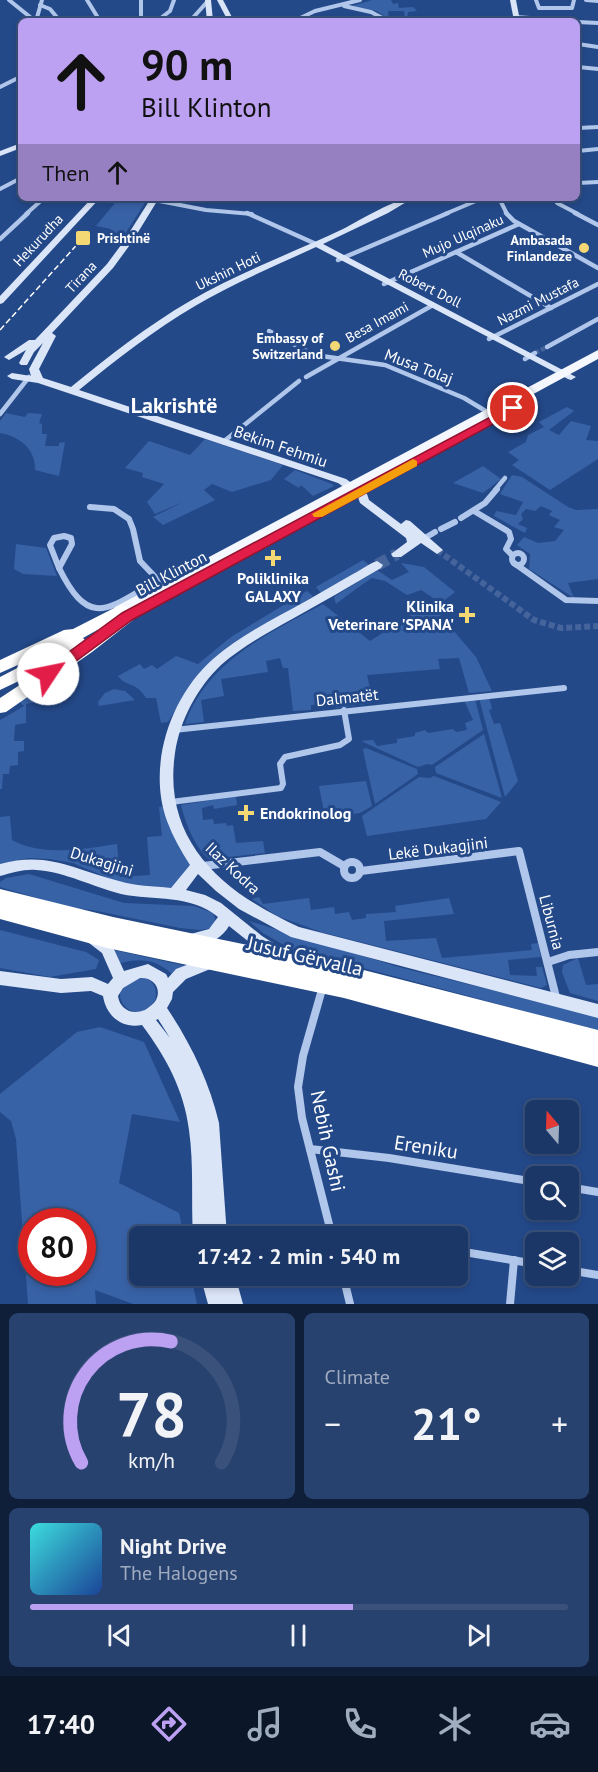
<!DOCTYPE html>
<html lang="en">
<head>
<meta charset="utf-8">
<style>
	body { margin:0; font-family:"PT Sans",sans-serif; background:#284270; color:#f1f3f6; height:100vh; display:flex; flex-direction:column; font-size:22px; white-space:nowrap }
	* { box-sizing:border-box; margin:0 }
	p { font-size:20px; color:#a0acc0 }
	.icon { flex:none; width:33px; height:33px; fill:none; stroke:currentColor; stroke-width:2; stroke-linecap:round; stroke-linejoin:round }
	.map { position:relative; height:1304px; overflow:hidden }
	.sheet { display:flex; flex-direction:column; gap:9px; padding:9px; background:#0f1e39; flex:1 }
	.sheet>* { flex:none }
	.banner { position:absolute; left:18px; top:18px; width:562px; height:183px; border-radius:9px; box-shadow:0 3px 9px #0003,0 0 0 2px #39517b; background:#bca0f2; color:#111; overflow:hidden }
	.needle { width:39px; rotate:341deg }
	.tools { position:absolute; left:525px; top:1100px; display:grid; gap:12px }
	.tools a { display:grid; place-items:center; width:54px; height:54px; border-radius:9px; background:#1b3767; box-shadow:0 3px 9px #0003,0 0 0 2px #39517b; font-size:30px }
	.speed { position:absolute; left:18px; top:1208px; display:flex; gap:12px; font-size:30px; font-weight:700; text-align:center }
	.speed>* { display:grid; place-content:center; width:78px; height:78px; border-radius:50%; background:#1b3767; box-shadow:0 3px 9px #0003,0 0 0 2px #39517b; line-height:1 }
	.speed .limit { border:9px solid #d22; background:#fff; color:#111 }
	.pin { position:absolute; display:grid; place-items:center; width:51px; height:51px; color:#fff; margin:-26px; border:3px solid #fff; border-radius:50%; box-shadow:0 2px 6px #0007 }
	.me { position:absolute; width:66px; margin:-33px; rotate:56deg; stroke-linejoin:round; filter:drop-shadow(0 0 4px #0008) }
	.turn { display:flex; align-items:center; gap:21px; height:126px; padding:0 24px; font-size:27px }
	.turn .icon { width:78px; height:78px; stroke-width:2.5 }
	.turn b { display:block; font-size:42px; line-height:51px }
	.then { display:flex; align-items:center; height:57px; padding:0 24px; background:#0003; gap:12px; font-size:22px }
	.big { font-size:45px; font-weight:800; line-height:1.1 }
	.sheet .tile { flex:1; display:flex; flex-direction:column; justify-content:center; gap:9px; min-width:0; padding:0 21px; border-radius:9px; background:#284270 }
	.sheet .dial { align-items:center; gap:0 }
	.dial svg { height:156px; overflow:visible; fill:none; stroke:#39517b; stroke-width:7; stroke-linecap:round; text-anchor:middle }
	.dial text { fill:#f1f3f6; stroke:none }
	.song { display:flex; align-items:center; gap:18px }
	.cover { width:72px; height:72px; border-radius:9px; background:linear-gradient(135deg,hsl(180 70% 55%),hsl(220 70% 35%)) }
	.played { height:6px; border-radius:3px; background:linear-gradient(90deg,#bca0f2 60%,#39517b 60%) }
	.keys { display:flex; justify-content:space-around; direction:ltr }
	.heat { display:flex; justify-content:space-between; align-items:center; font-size:33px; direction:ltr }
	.sheet .tiles { flex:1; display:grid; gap:9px; grid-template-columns:1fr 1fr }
	.tile:last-child { grid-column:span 2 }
	.trip { position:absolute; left:129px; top:1226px; width:339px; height:60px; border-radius:9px; background:#1b3767; box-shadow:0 3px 9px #0003,0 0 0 2px #39517b; font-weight:800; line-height:60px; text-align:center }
	.dock { display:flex; height:96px; justify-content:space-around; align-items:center; background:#0b1629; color:#a0acc0 }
	.dock .icon { width:42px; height:42px }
	.dock .selected { color:#bca0f2 }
	.dock b { font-size:27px; color:#f1f3f6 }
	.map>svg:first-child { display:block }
	.green { fill:#3862a6; fill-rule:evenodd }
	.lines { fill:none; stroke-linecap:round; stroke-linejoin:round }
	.street-tunnel-far1 { stroke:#45649b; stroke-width:4.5; stroke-dasharray:4.5 2; stroke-linecap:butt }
	.street-tunnel { stroke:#45649b; stroke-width:6; stroke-dasharray:6 3; stroke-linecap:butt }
	.secondary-tunnel { stroke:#45649b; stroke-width:12; stroke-dasharray:12 6; stroke-linecap:butt }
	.street-far3 { stroke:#b0c6ea; stroke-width:4 }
	.street-far2 { stroke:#b0c6ea; stroke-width:4.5 }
	.street-far1 { stroke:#b0c6ea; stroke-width:6 }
	.street { stroke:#b0c6ea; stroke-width:8 }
	.secondary { fill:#dbe5f8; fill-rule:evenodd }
	.primary { fill:#f4f7fe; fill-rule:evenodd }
	.highway { fill:#fff; fill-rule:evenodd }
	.rail { stroke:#fff; stroke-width:1.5; stroke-dasharray:6 3; stroke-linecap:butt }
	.route { fill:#e11d48; stroke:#92132f; stroke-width:1.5 }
	.slow { fill:#f59e0b }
	.poi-dot { fill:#f4d873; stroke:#244989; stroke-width:2 }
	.labels { text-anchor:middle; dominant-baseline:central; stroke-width:6; stroke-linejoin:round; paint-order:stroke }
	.far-street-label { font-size:14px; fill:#fff; stroke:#244989 }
	.far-poi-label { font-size:14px; font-weight:bold; fill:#fff; stroke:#244989; text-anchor:end }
	.street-label { font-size:16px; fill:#fff; stroke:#244989 }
	.poi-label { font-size:16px; font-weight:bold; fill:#fff; stroke:#244989 }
	.near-street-label { font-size:20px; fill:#fff; stroke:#244989 }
	.district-label { font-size:22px; font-weight:bold; fill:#fff; stroke:#244989 }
</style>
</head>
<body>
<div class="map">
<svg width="598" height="1304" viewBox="0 0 598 1304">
	<rect width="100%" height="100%" fill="#244989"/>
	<g class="green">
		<polygon points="372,0 391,0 393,4 398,3 399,8 413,7 417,11 408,12 407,21 397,20 405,19 404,11 388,11 389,20 377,11 352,6"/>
		<polygon points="119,198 148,198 125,234 110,232 111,229 96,226"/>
		<polygon points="567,407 574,411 549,430 559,435 571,421 591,426 586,440 598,441 598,459 550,490 512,465 519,460 508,452 526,442 528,435 544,427 539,422"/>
		<path d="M6,413L25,417L28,413L42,414L39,423L42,424V434H47L45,446H59V443L65,442L59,476L35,470C36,449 19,436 0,433V421Z"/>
		<polygon points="205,439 283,465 271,480 232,492 212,484 204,490 215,500 163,525 153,517 183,502 155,514 147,502 164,484 142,477 143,473 125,468 149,441 190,455"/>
		<polygon points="483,466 501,479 483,493 453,483"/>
		<polygon points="295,470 332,484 334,486 313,496 301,485 299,488 284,479"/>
		<polygon points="512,475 522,477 568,507 576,510 598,509 598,579 568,583 574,598 529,569 530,554 517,545 524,537 538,543 555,541 564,530 554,527 560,520 549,515 552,511 541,506 535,511 526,509 521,514 523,519 518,524 527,528 525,533 494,516 496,511 516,515 523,502 500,494"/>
		<polygon points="16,544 46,548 57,576 23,574 14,569"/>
		<polygon points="363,560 369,565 321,593 316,587"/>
		<path d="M401,563L424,567L455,592L441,603L421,590L407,595L385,581L372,578C359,586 348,595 336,604L334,597L377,570L392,580L409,572Z"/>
		<path d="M307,591L313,596L206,668L194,680L168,722L161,723L156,698H146C136,681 127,688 118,676L140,664L144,669L152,665L157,669L176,656L198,664L231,637Z"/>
		<path d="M430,603L476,657L492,691L469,693L459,658L438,659L440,669L367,675L373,703L336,708L334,703L311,705V710L293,711L288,668H283L280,658L266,661L268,672L221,679L224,696L201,700L204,722L185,724C207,661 268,634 323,604L370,641Z"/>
		<polygon points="44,683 56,699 26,704 26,723 15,725 14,741 24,741 24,751 18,752 18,765 10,766 9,774 3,774 2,789 0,789 0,720 24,706 18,700"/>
		<polygon points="114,689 125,691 135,700 99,706 98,702 105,693"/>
		<polygon points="489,697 492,709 489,710 494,724 500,723 518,781 505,797 479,698"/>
		<polygon points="475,699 483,730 432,765 427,764 418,767 361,741 373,740 377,746 397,743 397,739 415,736 415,733 425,730 428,733 453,729 456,732 467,730 465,723 473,720 464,700"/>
		<polygon points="484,734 502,798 436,773 435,767"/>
		<polygon points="366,748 417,769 418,774 375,804 364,755 363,749"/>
		<polygon points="434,776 501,802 486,819 367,836 362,816 419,777 430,778"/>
		<polygon points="366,781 372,806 360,813 325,817 319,786"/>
		<path d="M236,796L237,805L214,809L213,805L202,808L203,820L213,819L214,824L226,823L227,826L233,825L236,843L263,841L265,853L209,859C195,848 185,822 181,805Z"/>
		<path d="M167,806L192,866L176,889L120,883L73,863L50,859L29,858L0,864V817L10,816L12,840C43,857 83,849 117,844L120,877L150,875L147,837L162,836L159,807Z"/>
		<polygon points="29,874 124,903 194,906 213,913 216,921 211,928 201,930 180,928 92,910 71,908 0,887 0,882 6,878"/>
		<polygon points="259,897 263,904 309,898 311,910 334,907 335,914 349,912 352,920 366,918 366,914 396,912 395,906 449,898 454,914 384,921 386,941 436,938 442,958 532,950 531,944 538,943 541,957 508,960 510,975 537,976 536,967 542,967 547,985 541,988 321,932 277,916 252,899"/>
		<polygon points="249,921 402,968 598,1016 598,1031 289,948 263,933"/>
		<polygon points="0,930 86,952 99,960 96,969 50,977 0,968"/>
		<path d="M114,950L186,966L172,974C157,959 137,957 118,964Z"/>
		<polygon points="578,958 586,985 598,984 598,1001 570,993 562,972 563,965"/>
		<circle cx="138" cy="994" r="18"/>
		<path d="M100,1027L144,1042L180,1122L132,1114L119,1183L179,1213L184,1236H140V1275H191L197,1304H133L95,1290L96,1304H28L16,1139L11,1121L0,1112V1094L77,1032ZM32,1221H82V1272H32Z"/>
	</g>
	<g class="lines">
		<polyline class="street-tunnel-far1" points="535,353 547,347"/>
		<polyline class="street-tunnel" points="437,550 534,620 561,628 598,626"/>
		<polyline class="secondary-tunnel" points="377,565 397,554"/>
		<g class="street-far3">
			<polyline points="9,0 35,21"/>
			<polyline points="87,0 100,21"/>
			<polyline points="141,0 141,21"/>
			<polyline points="536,0 539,8 572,8 574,0"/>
			<polyline points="586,0 598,1"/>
			<polyline points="40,5 50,9 60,21"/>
			<polyline points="344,6 371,12 388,21"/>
			<polyline points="517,17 568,21"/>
			<polyline points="36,21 42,0"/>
			<polyline points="157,21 170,11 174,0"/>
			<polyline points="190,21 208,1"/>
			<polyline points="294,21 315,11 360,0"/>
			<polyline points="578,22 598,23"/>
			<polyline points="578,44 598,47"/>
			<polyline points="578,67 598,69"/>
			<polyline points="0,87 20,77"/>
			<polyline points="578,128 598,127"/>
			<polyline points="578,151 598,149"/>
			<polyline points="578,183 598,182"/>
			<polyline points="0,189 21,178"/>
			<polyline points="499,198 507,214"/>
			<polyline points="154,200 206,210 252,214"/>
			<polyline points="557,203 578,214"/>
			<polyline points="26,214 44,198"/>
			<polyline points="445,214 483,198"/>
		</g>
		<g class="street-far2">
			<polyline points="247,213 316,244"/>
			<polyline points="506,213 514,221 598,268"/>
			<polyline points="575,213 598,225"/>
			<polyline points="0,239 28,213"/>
			<polyline points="456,252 551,308"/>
			<polyline points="338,260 448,213"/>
			<polyline points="384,284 519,224"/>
			<polyline points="269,331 314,355 385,365 464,398 489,413"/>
			<polyline points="489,339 598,284"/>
			<polyline points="547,347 598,319"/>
			<polyline points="525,359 535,353"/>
			<polyline points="306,377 433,305"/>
			<polyline points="0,414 29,377"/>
			<polyline points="223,442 299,381"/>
			<polyline points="495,490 505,478"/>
		</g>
		<g class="street-far1">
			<polyline points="90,507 114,509 129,519 133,529 140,561 160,582"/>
			<polyline points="474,511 509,532 511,539 506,549 512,555"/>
			<polyline points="461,518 485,503 497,489"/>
			<polyline points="441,529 455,522"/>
			<polygon points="64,536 71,538 72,544 59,568 50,545 54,538"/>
			<polyline points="425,538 435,532"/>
			<circle cx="518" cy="559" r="6"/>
			<polyline points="514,563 566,600 598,601"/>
			<path d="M59,568C90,631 109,608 158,580"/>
			<polyline points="174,730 564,688"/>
			<polyline points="171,802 281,788 283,784 280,764 285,757 340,745 349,739 344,710"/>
		</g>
		<g class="street">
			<circle cx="352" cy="870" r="8"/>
			<polyline points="203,866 320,852 344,866"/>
			<polyline points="361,871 519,851 557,1001"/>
			<polyline points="548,962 569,955 598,952"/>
			<polyline points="323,986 303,1056 298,1087 302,1118 332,1236"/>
			<polyline points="310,1149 389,1158 536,1182"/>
			<polyline points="568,1187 598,1192"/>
			<polyline points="330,1228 375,1236"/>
			<polyline points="458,1251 536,1264"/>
			<polyline points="568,1270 598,1275"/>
			<polyline points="343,1275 350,1304"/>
			<polyline points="510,1304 514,1260"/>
		</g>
		<g class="secondary">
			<polygon points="205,0 211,0 213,21 207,21"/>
			<polygon points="217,0 223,0 234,21 228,21"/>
			<polygon points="510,0 516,0 520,21 514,21"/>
			<polygon points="21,143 21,148 0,156 0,151"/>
			<polygon points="92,198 100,198 3,303 0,304 0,296"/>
			<path d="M151,198H159L132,242L113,268L52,333L56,336L39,369L43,378L71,387C109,356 147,326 190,301C238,273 292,253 343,229C361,220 395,198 413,198L388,213L323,244L576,377L571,380L568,379L316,247C275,266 234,283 195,306C154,330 116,360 79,390L346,479L367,494L369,500L401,524L406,520L410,521L443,550L437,554L421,543L401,557H393L391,554L407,542L406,538L360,503L358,497L338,483L38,383L12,379L7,376L12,373L31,376L29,369L43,343L34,352L27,365H21L19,363L26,350L9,360L4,357L29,340H35L107,264L124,241Z"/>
			<path d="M377,561L383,565L381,568C352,585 323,602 294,618C269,632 243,646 221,665C197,688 180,720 175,753C162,842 224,893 299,927L598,1004V1018L291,937L239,909L216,891L198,874L186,890L205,895L221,903L262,936L287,952L289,957L287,962L282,963L258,949L229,926C221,940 203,949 187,943L185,939L187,935L209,929L218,917C191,894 154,901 121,894C93,887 66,872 36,870C24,869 12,873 0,876V864C49,851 74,870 119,881C136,886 153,886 171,888L190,865C181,851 173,837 167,821C147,766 170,697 213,659C240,635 274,619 306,601C322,592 337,583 353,574C361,570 368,564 377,561Z"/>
			<path d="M94,933L112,945L124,971L148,964L166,974L168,978L176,969L210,956L215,957L217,962L215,967L186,979L173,992L172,999L167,1008C191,1044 209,1081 219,1123L227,1236H193C191,1201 194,1165 189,1130C184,1090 166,1057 142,1025C122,1029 106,1016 103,996L91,991L61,993L0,985V971L61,979L92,977L108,984L113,978L102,953L89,943L87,939L89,935ZM140,978C153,977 162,988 156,1000C153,1005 149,1007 145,1010C132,1015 120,1010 118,996L123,988ZM158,1019L170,1038L156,1020Z"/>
			<polygon points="200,1275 235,1275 243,1304 208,1304"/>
		</g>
		<polygon class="primary" points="598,350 598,359 125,615 115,615 113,611 115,607"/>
		<g class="highway">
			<path d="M120,605L126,607L135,616L133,620L92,652L6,712L0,713V698L44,669L0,690V677L58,647L0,673V660L64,630L73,629ZM99,629L85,640L83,638Z"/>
			<polygon points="0,889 113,917 348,966 598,1030 598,1067 344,998 107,948 0,919"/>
		</g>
		<polyline class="rail" points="0,330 83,238"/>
	</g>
	<polygon class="route" points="513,405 518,408 517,411 132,620 53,678 43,678 41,674 43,671 122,613"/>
	<polygon class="slow" points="413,459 417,461 417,466 322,517 314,517 312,514"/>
	<g class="poi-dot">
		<rect x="75" y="230" width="16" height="16" rx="3"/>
		<circle cx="584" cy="248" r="6"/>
		<circle cx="335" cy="346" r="6"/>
		<path d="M270 549h6v6h6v6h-6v6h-6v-6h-6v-6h6z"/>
		<path d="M464 606h6v6h6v6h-6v6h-6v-6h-6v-6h6z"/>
		<path d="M243 804h6v6h6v6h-6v6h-6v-6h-6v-6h6z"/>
	</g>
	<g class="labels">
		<g class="far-street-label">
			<text transform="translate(463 236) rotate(-24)">Mujo Ulqinaku</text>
			<text transform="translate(38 240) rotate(-47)">Hekurudha</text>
			<text transform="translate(228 271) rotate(-26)">Ukshin Hoti</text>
			<text transform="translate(81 277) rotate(-47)">Tirana</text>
			<text transform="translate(430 288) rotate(27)">Robert Doll</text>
			<text transform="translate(538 301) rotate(-27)">Nazmi Mustafa</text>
			<text transform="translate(377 322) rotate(-29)">Besa Imami</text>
		</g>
		<g class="far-poi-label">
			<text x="97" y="238" text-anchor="start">Prishtinë</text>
			<text x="572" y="240">Ambasada<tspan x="572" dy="16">Finlandeze</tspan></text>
			<text x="323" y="338">Embassy of<tspan x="323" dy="16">Switzerland</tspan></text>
		</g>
		<g class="street-label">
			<text transform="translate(419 366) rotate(21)">Musa Tolaj</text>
			<text transform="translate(281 446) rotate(19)">Bekim Fehmiu</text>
			<text transform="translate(171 573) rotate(-28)">Bill Klinton</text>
			<text transform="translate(347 697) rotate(-6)">Dalmatët</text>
			<text transform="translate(438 848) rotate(-7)">Lekë Dukagjini</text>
			<text transform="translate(102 861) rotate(17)">Dukagjini</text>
			<text transform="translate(233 868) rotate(43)">Ilaz Kodra</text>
			<text transform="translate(552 922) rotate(75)">Liburnia</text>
		</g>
		<g class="poi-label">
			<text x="273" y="578">Poliklinika<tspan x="273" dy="18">GALAXY</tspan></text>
			<text x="454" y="606" text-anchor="end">Klinika<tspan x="454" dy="18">Veterinare 'SPANA'</tspan></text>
			<text x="260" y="813" text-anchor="start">Endokrinolog</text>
		</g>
		<g class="near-street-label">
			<text transform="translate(305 956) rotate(13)">Jusuf Gërvalla</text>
			<text transform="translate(328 1141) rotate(78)">Nebih Gashi</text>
			<text transform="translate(426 1147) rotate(9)">Ereniku</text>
		</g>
		<g class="district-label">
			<text x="174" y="405">Lakrishtë</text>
		</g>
	</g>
</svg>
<div class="tools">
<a><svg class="needle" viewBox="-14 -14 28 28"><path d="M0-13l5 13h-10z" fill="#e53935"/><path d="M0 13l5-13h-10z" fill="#a0acc0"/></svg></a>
<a><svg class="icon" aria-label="search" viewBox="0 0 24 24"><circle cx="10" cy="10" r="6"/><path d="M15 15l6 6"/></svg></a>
<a><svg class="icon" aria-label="layers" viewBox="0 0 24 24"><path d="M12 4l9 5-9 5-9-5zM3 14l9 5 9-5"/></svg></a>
</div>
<div class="speed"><div class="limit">80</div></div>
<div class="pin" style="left:513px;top:408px;background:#d93025"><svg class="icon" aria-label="arrive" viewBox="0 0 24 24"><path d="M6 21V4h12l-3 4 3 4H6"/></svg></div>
<svg class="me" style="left:48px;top:674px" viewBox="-20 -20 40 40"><circle r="19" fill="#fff"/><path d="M0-13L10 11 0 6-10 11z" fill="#e11d48"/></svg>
<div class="trip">17:42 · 2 min · 540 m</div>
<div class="banner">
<div class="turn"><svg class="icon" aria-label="ahead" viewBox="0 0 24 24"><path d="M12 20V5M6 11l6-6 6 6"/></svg><div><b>90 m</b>Bill Klinton</div></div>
<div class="then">Then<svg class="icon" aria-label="ahead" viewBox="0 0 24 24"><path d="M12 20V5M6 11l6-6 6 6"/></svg></div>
</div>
</div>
<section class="sheet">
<div class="tiles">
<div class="tile dial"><svg viewBox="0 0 100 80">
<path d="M14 69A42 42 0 1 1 86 69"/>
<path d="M14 69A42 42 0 0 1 60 7" stroke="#bca0f2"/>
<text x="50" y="56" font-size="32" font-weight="700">78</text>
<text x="50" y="72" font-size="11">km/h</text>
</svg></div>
<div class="tile"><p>Climate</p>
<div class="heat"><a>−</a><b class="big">21°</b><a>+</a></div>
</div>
<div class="tile">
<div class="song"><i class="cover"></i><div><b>Night Drive</b><p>The Halogens</p></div></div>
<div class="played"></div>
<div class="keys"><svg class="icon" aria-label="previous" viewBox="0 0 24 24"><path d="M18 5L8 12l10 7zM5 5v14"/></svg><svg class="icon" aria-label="pause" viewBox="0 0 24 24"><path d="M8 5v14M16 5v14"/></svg><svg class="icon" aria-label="next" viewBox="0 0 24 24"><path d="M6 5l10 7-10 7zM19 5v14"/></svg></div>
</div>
</div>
</section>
<nav class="dock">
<b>17:40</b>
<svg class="icon selected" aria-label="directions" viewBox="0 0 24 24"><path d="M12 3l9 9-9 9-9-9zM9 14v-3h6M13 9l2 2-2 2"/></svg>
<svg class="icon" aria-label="music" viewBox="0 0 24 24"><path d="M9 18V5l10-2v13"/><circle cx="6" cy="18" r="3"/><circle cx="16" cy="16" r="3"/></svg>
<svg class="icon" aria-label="phone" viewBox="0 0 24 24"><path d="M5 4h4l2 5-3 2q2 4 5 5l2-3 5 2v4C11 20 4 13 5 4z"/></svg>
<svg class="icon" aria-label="climate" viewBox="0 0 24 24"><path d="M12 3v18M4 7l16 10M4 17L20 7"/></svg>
<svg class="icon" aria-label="car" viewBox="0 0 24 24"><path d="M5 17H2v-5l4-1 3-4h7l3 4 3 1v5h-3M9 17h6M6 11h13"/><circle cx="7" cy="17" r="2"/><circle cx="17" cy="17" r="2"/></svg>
</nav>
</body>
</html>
